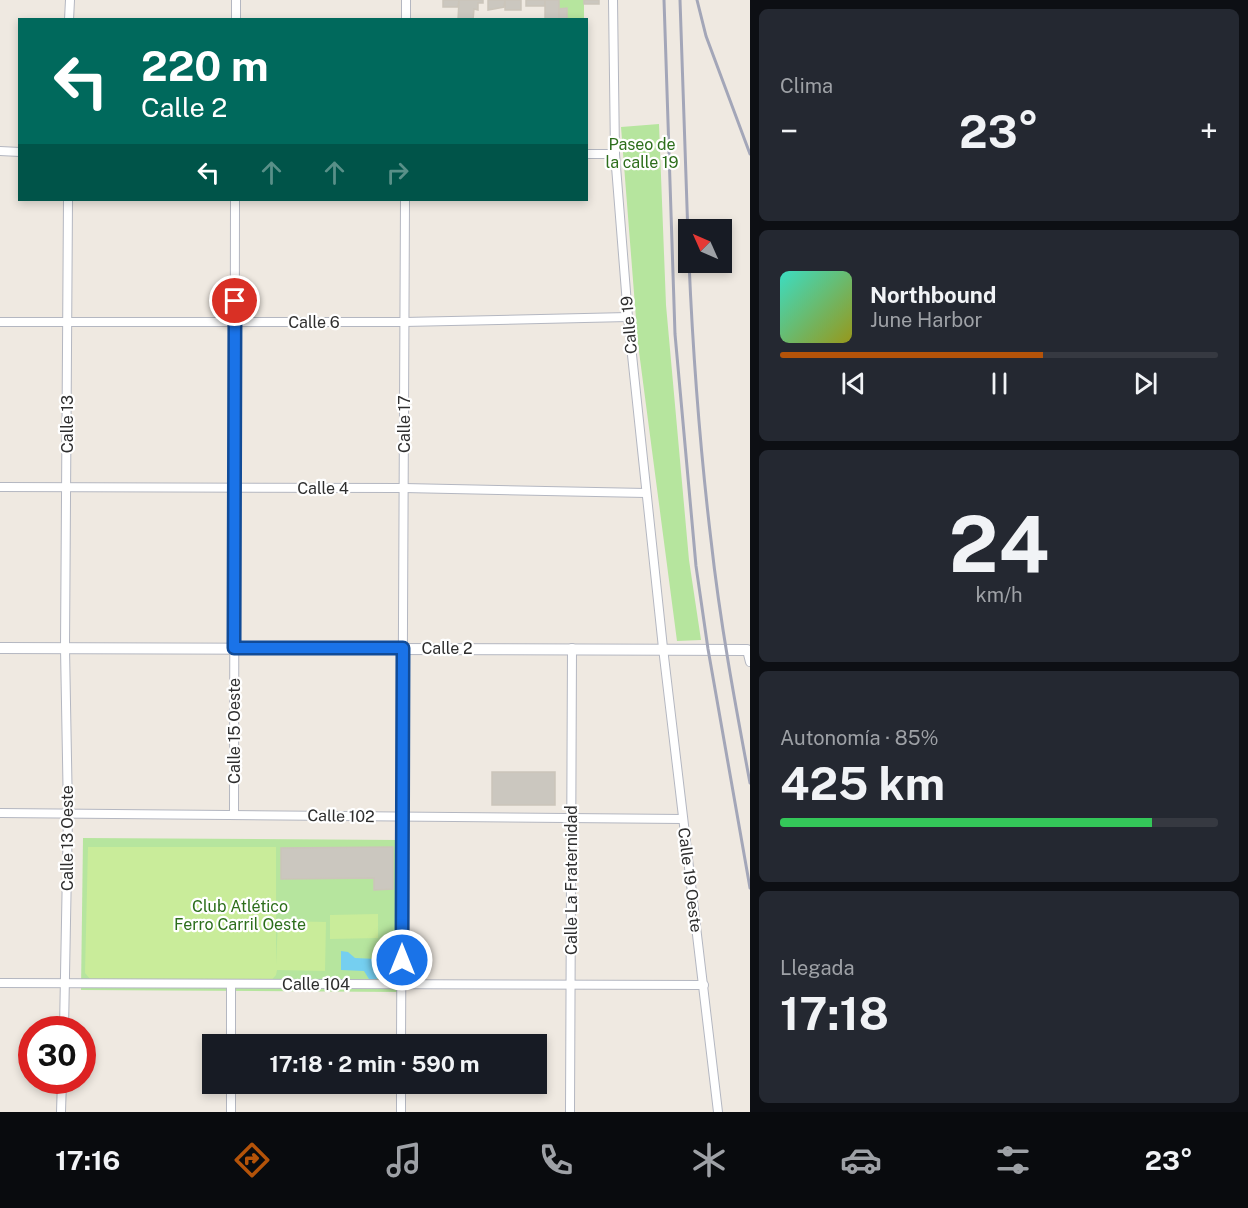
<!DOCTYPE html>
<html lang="es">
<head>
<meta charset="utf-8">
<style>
	body { margin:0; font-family:"Public Sans",sans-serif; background:#242831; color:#f1f3f6; height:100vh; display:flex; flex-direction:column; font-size:22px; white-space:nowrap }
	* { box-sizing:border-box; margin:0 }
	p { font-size:20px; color:#9ea1a6 }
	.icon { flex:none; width:33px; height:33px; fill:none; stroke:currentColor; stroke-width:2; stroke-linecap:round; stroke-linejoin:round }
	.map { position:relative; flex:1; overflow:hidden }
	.drawer { display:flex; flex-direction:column; gap:9px; padding:9px; background:#0d0f14; width:498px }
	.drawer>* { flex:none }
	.guide { position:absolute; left:18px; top:18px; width:570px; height:183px; border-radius:0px; box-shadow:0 3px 9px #0003; background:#00695c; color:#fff; overflow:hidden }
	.needle { width:39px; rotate:315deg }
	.fabs { position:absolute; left:678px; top:219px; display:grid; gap:12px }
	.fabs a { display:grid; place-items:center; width:54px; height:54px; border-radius:0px; background:#171b24; box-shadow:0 3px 9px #0003; font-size:30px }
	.speed { position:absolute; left:18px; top:1016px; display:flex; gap:12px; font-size:30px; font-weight:700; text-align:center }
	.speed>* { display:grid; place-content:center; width:78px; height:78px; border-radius:50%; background:#171b24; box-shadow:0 3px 9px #0003; line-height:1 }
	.speed .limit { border:9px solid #d22; background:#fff; color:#111 }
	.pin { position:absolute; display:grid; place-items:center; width:51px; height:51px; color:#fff; margin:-26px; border:3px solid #fff; border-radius:50%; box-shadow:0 2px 6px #0007 }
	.me { position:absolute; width:66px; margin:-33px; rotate:0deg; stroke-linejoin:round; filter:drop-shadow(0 0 4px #0008) }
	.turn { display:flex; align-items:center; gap:21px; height:126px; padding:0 24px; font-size:27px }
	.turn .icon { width:78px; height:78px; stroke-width:2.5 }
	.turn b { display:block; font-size:42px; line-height:51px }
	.lanes { display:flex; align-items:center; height:57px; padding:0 24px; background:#0003; justify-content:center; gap:30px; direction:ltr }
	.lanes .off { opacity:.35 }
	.big { font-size:45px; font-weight:700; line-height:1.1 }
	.drawer .widget { flex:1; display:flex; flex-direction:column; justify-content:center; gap:9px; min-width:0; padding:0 21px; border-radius:9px; background:#242831 }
	.drawer .dial { align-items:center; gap:0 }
	.dial b { font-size:78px; line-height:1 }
	.song { display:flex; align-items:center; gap:18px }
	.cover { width:72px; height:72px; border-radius:9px; background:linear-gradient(135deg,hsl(170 70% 55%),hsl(60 70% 35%)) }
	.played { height:6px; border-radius:3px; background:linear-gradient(90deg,#b45309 60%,#363941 60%) }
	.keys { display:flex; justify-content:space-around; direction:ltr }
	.heat { display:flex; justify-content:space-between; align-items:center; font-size:33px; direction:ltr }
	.charge { height:9px; border-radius:4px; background:linear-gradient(90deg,#34c759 85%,#363941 0) }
	.trip { position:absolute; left:202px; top:1034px; width:345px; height:60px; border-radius:0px; background:#171b24; box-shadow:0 3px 9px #0003; font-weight:700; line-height:60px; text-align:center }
	.menu { display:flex; height:96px; justify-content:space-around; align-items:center; background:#090b0e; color:#9ea1a6 }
	.menu .icon { width:42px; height:42px }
	.menu .selected { color:#b45309 }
	.menu b { font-size:27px; color:#f1f3f6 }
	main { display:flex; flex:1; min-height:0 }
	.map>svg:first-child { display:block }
	.green { fill:#b6e59e }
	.pitch { fill:#c9ec9a }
	.water { fill:#75cff0 }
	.building { fill:#cbc7bf; stroke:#cbc5ba; stroke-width:1.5 }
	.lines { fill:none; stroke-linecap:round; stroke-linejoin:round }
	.minor-casing { stroke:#b4b7c1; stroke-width:10 }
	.tertiary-casing { stroke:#b4b7c1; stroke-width:12 }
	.minor { stroke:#fff; stroke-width:8 }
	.tertiary { stroke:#fff; stroke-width:10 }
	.rail { stroke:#a3a6b8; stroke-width:3 }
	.route-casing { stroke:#114b97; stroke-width:15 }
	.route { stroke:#1a73e8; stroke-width:10 }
	.labels { text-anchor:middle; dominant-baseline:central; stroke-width:4.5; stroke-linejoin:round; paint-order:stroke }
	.park-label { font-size:16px; fill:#2c6e1b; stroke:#fff }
	.street-label { font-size:16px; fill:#2e2e2e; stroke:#fff }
</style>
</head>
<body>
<main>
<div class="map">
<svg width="750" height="1112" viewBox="0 0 750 1112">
	<rect width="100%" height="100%" fill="#efe9e1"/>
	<g class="green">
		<polygon points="559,0 584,0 584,19 567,19 567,9 559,9"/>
		<polygon points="659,124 666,305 689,560 701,640 677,641 638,344 621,127"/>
		<polygon points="83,838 399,840 397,992 81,990"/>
	</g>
	<g class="pitch">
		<polygon points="88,847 276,847 276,965 278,921 326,922 325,971 277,970 276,975 266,986 95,985 85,973"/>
		<polygon points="378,914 378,938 330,939 330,915"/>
	</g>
	<polygon class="water" points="341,951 348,952 355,958 377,959 377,979 369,979 364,971 341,970"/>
	<g class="building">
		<polygon points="443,0 459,0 458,7 443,7"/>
		<polygon points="459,0 483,0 483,3 478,3 478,10 474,9 473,20 458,20"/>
		<polygon points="488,0 505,0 504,7 488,10"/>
		<rect x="505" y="0" width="16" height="10"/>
		<rect x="526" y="0" width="19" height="6"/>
		<rect x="545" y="0" width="14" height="20"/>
		<rect x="584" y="0" width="15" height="4"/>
		<polygon points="567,8 567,20 559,20 559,9"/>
		<rect x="492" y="772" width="63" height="33"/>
		<polygon points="393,847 393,889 374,890 374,878 281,879 281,848"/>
	</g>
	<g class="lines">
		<defs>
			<g id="minor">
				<polyline points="613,0 615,154 628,317 663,648 718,1112"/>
				<polyline points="69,20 70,0"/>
				<polyline points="236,20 236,0"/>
				<polyline points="406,20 406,0"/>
				<polyline points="0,151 20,152"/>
				<polyline points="586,154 615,154"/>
				<polyline points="0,322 404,322 628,317"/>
				<polyline points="0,487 404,488 646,493"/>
				<polyline points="750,650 747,650 750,662"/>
				<polyline points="0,813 683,819"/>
				<polyline points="234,815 235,200"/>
				<polyline points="0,983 704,985"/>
				<polyline points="64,1029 68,814 65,648 68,200"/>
				<polyline points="231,1044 231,984"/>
				<polyline points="401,1044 405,200"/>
				<polyline points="61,1112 62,1080"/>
				<polyline points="231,1112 231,1083"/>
				<polyline points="401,1112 401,1083"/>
				<polyline points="570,1112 572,648"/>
			</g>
			<polyline id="tertiary" points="0,648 747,650"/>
		</defs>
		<use href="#minor" class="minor-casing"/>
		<use href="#tertiary" class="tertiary-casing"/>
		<use href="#minor" class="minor"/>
		<use href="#tertiary" class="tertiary"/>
		<g class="rail">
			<polyline points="664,0 675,334 696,566 708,649 750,888"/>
			<polyline points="680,0 688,236"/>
			<polyline points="697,0 706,36 750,154"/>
			<path d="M689,262C693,355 700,448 711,540C720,622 735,703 750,783"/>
		</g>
	</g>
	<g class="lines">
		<defs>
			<polyline id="route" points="235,301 234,648 403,648 402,960"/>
		</defs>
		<use href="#route" class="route-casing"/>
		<use href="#route" class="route"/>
	</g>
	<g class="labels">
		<g class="park-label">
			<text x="642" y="144">Paseo de<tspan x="642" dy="18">la calle 19</tspan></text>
			<text x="240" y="906">Club Atlético<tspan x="240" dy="18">Ferro Carril Oeste</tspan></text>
		</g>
		<g class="street-label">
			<text x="314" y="322">Calle 6</text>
			<text transform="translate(629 325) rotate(-95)">Calle 19</text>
			<text transform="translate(67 424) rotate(-90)">Calle 13</text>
			<text transform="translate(404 424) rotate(-90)">Calle 17</text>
			<text x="323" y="488">Calle 4</text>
			<text x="447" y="648">Calle 2</text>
			<text transform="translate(234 731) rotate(-90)">Calle 15 Oeste</text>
			<text transform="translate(341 816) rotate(1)">Calle 102</text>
			<text transform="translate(67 838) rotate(-90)">Calle 13 Oeste</text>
			<text transform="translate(571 880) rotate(-90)">Calle La Fraternidad</text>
			<text transform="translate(690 880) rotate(83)">Calle 19 Oeste</text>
			<text x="316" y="984">Calle 104</text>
		</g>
	</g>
</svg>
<div class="fabs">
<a><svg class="needle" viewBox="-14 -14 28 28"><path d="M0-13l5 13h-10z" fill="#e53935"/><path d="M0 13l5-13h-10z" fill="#9ea1a6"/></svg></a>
</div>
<div class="speed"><div class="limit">30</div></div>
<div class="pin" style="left:235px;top:301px;background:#d93025"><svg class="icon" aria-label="arrive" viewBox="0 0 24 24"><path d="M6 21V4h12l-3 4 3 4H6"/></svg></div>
<svg class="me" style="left:402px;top:960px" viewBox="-20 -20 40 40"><circle r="17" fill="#1a73e8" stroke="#fff" stroke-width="3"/><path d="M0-11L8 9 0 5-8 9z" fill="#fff"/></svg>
<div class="trip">17:18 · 2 min · 590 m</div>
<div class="guide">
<div class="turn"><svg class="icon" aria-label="left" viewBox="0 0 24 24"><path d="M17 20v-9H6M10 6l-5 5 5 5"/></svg><div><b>220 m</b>Calle 2</div></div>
<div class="lanes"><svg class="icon" aria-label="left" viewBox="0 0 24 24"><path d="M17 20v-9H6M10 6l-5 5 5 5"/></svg><svg class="icon off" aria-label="ahead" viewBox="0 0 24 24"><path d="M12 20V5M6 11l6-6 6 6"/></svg><svg class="icon off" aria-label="ahead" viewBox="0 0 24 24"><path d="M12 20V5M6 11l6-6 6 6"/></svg><svg class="icon off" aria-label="right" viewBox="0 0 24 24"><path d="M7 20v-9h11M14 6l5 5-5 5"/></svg></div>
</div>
</div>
<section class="drawer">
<div class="widget"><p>Clima</p>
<div class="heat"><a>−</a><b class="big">23°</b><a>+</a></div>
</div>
<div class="widget">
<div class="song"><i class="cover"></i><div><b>Northbound</b><p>June Harbor</p></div></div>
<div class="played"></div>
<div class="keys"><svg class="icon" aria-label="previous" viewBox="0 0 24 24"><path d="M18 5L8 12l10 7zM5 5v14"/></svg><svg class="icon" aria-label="pause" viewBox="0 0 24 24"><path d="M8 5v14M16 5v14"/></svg><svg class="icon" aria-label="next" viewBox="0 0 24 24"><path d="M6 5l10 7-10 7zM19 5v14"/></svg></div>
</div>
<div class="widget dial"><b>24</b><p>km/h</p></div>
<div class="widget"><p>Autonomía · 85%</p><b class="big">425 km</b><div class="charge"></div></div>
<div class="widget"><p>Llegada</p><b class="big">17:18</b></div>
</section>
</main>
<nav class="menu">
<b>17:16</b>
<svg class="icon selected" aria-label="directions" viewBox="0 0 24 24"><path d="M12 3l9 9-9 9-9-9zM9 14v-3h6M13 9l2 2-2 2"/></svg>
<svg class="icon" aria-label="music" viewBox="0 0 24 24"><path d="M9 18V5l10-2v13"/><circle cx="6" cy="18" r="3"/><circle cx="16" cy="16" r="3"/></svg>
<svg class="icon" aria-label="phone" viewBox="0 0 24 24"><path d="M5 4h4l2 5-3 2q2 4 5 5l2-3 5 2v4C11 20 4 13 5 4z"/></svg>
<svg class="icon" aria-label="climate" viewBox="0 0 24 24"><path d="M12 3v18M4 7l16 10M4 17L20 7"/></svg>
<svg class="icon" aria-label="car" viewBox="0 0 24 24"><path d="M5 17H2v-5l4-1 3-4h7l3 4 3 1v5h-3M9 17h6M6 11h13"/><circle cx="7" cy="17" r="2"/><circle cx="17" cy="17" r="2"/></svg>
<svg class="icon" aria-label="filters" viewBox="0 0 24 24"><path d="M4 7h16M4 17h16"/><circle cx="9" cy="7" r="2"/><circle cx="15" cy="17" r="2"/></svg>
<b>23°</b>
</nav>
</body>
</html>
